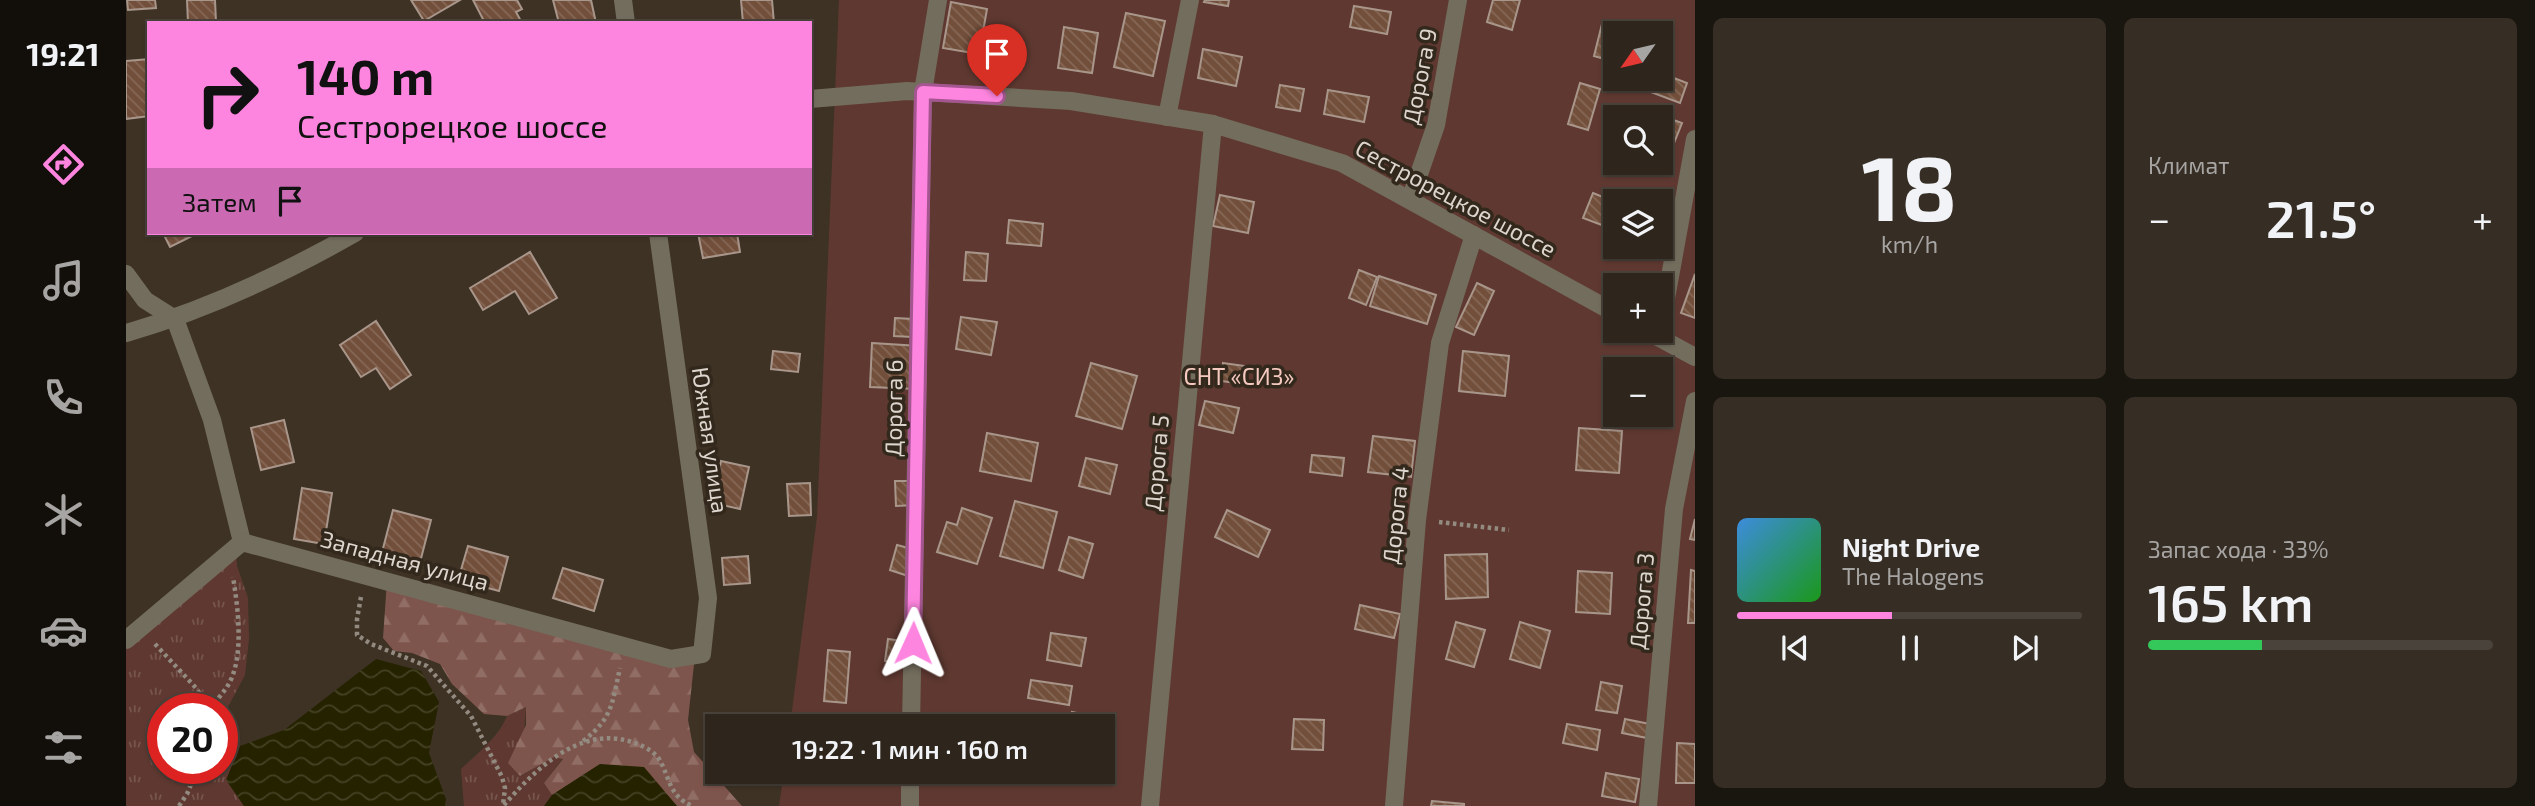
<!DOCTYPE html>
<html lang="ru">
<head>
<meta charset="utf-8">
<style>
	body { margin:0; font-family:"Exo 2",sans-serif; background:#362e25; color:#f1f3f6; height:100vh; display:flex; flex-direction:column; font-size:26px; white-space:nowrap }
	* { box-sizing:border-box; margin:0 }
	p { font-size:23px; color:#a7a5a3 }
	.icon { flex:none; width:38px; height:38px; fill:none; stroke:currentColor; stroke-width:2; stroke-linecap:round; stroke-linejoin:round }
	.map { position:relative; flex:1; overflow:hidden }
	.drawer { display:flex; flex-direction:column; gap:18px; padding:18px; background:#19150f; width:840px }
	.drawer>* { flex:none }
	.banner { position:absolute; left:21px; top:21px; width:665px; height:214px; border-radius:0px; box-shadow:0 2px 5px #0004,0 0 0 2px #49433b; background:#fe85df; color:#111; overflow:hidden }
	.needle { width:46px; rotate:236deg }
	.fabs { position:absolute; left:1477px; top:21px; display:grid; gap:14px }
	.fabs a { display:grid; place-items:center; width:70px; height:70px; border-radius:0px; background:#2e261c; box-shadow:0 2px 5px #0004,0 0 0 2px #49433b; font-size:35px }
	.speed { position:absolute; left:21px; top:693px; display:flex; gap:14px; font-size:35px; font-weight:700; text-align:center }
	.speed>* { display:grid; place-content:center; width:91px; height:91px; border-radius:50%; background:#2e261c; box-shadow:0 2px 5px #0004,0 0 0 2px #49433b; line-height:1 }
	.speed .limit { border:10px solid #d22; background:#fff; color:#111 }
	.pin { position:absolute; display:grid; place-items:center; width:60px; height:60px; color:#fff; margin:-72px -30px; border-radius:50% 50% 50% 0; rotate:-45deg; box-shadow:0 0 7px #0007 }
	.pin .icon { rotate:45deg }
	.me { position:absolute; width:77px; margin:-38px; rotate:1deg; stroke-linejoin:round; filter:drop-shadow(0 0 5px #0008) }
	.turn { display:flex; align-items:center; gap:24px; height:147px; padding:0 35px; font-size:32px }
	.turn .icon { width:91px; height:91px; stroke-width:2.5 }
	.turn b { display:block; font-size:49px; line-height:60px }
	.then { display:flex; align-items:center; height:66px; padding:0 35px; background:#0003; gap:14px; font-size:26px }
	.big { font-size:52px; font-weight:600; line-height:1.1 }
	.drawer .widget { flex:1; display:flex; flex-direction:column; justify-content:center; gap:10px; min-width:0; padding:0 24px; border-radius:10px; background:#362e25 }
	.drawer .dial { align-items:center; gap:0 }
	.dial b { font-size:91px; line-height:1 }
	.song { display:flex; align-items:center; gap:21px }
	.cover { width:84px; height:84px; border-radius:10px; background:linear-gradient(135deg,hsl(210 70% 55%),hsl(120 70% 35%)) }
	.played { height:7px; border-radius:4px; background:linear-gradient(90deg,#fe85df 45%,#49433b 45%) }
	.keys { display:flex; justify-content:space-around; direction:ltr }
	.heat { display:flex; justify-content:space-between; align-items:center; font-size:38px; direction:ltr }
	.charge { height:10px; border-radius:5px; background:linear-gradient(90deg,#34c759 33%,#49433b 0) }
	.drawer .tiles { flex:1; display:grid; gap:18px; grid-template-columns:repeat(2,1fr) }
	.trip { position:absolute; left:579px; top:714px; width:410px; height:70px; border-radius:0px; background:#2e261c; box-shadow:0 2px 5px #0004,0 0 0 2px #49433b; font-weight:600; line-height:70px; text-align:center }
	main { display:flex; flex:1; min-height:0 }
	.tabs { display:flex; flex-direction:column; width:126px; justify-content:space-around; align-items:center; background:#120f0b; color:#a7a5a3 }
	.tabs .icon { width:49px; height:49px }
	.tabs .active { color:#fe85df }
	.tabs b { font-size:32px; color:#f1f3f6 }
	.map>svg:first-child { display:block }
	.grass { fill:url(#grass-tufts) }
	.forest { fill:url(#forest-firs) }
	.garden { fill:#5f3931; fill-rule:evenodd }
	.water { fill:url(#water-waves) }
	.building { fill:url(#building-back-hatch); stroke:#a9968b; stroke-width:2 }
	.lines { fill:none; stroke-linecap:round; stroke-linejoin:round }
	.path { stroke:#938a80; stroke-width:4.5; stroke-dasharray:3.5 3.5; stroke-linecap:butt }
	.minor { stroke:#736d5d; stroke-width:18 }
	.route-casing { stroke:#a55691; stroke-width:18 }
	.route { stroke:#fe85df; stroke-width:12 }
	.labels { text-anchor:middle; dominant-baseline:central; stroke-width:7; stroke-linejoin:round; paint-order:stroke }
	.street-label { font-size:23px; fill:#ddd6ce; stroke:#33281c }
	.park-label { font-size:23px; fill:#f5c9bf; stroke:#33281c }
</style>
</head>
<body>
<main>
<nav class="tabs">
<b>19:21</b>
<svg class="icon active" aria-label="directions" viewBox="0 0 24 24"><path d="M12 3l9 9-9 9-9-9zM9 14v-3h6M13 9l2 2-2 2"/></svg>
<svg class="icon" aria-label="music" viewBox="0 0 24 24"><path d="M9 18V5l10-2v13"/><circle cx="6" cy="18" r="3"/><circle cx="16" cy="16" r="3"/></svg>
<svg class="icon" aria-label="phone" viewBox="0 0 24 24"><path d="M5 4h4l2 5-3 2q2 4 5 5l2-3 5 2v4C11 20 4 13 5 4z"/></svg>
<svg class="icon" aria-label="climate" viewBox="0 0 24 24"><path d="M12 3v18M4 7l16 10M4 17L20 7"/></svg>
<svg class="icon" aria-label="car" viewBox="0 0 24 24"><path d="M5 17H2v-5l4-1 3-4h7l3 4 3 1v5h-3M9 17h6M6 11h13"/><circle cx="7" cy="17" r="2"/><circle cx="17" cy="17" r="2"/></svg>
<svg class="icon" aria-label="filters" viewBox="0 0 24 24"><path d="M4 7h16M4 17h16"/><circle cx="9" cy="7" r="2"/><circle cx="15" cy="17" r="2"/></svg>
</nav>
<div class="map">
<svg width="1569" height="806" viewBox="0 0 1569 806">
	<defs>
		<pattern id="grass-tufts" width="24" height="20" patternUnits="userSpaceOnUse" patternTransform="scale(1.75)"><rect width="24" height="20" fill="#5f3931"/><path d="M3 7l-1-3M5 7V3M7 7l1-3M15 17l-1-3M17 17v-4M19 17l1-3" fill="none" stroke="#76554e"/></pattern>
		<pattern id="forest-firs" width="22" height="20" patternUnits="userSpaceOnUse" patternTransform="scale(1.75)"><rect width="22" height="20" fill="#7e554c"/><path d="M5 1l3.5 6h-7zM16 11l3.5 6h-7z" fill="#906d65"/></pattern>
		<pattern id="water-waves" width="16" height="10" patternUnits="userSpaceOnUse" patternTransform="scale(1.75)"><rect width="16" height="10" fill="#252200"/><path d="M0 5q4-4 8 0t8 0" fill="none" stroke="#444124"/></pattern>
		<pattern id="building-back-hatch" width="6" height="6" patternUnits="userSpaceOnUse" patternTransform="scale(1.75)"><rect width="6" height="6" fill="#724f3b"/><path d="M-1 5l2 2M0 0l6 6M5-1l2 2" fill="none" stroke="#866856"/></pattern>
	</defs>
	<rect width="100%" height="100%" fill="#3e3225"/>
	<g class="grass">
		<polygon points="110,547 111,566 122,598 123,639 119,675 96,718 96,709 37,709 37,768 96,768 96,736 114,746 101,780 118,806 0,806 0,640"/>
		<path d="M400,707L395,776L428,756L437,758L418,783L426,795L418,806H338L335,769C351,754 373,737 381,716Z"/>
	</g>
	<polygon class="forest" points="261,581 544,659 569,655 562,720 568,752 616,806 551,806 536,790 474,764 426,795 418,783 437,759 428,757 394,776 382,763 400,725 400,707 381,716 358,714 326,684 314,664 286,653 268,651 257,638"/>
	<path class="garden" d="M713,0H1569V806H653L658,772H976V726H664L691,517ZM1489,33H1535V79H1489ZM1489,117H1535V163H1489ZM1489,201H1535V247H1489ZM1489,285H1535V331H1489ZM1489,369H1535V415H1489Z"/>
	<g class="water">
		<polygon points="250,659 295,671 313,702 303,753 320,799 319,806 118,806 100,780 114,746 158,730"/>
		<polygon points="474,764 518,767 551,806 418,806 426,795"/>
	</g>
	<g class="building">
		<polygon points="1,0 29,0 30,8 2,10"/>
		<polygon points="61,0 89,0 90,22 62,23"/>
		<polygon points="285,0 334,0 298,21"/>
		<polygon points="347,0 391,0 396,9 390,12 396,23 359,23"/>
		<polygon points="427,0 465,0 470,23 433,23"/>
		<polygon points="615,0 646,0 648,23 617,23"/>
		<polygon points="1079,0 1103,0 1102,6 1078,2"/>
		<polygon points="1367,0 1394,0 1386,30 1361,22"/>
		<polygon points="825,2 861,9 853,54 817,48"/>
		<polygon points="1228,6 1265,12 1261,34 1224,27"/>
		<polygon points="1000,13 1039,21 1027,76 988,67"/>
		<polygon points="1476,24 1508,33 1489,33 1489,62 1468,56"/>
		<polygon points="938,27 972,33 966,73 932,68"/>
		<polygon points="1077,49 1116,57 1110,86 1072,78"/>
		<polygon points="23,59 23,116 0,119 0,61"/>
		<polygon points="1535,73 1561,83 1554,103 1522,91 1527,79 1535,79"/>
		<polygon points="1454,83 1474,89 1462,130 1442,124"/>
		<polygon points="1154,85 1178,89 1174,111 1150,107"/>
		<polygon points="1202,90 1243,97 1238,122 1198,114"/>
		<polygon points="1515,108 1556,123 1546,148 1535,144 1535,117 1512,117"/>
		<polygon points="1467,193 1489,202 1489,230 1457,218"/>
		<polygon points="1094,195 1128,202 1122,233 1087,226"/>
		<polygon points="883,220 917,224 915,246 881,243"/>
		<polygon points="37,233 72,233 44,247"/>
		<polygon points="572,233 611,233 614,252 577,258"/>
		<polygon points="404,252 431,298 403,314 389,291 357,310 344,288"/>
		<polygon points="840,252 862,254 860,281 838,280"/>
		<polygon points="1233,270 1251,277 1240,305 1223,298"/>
		<polygon points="1569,274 1569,318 1555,313"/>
		<polygon points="1253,276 1310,295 1301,324 1244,306"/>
		<polygon points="1351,283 1368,291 1348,335 1330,327"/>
		<polygon points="835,317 871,322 865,355 830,349"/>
		<polygon points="769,318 787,319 786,337 768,336"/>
		<polygon points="250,321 285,375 264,389 250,368 235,377 214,345"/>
		<polygon points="746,343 793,346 790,389 744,387"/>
		<polygon points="647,351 674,354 672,372 645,369"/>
		<polygon points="1337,351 1383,356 1379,396 1333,391"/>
		<polygon points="965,363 1011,376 996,429 950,416"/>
		<polygon points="1097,363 1119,366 1117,384 1095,381"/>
		<polygon points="1079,401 1113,408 1107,433 1073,425"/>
		<polygon points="158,420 168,462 135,470 125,428"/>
		<polygon points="1453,428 1496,431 1493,473 1450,470"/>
		<polygon points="861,433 912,443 905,481 854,471"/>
		<polygon points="1247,436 1289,441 1285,477 1242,472"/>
		<polygon points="1186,455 1218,458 1216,476 1184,472"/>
		<polygon points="960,458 991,465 984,494 953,486"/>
		<polygon points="595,461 623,467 614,509 587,503"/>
		<polygon points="769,481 788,481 789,505 770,506"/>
		<polygon points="684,483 685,515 663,516 661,484"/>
		<polygon points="176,488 206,493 198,544 168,539"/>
		<polygon points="889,501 931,512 917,568 874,556"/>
		<polygon points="836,508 866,518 851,564 811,552 821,522 831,525"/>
		<polygon points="267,510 305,520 292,570 254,560"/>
		<polygon points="1101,510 1144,530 1132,557 1089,537"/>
		<polygon points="1569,519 1569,540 1564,539"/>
		<polygon points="943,537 967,544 957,578 933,570"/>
		<polygon points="771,545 790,550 782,576 764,570"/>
		<polygon points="342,546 382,557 373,591 332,580"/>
		<polygon points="1361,554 1362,597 1320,599 1319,555"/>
		<polygon points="622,556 624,583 598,585 596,558"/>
		<polygon points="437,568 477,580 468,611 427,598"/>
		<polygon points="1565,570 1569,571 1569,623 1562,623"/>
		<polygon points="1452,571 1486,573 1484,614 1450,612"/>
		<polygon points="1234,605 1274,614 1268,638 1229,629"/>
		<polygon points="1330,622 1359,630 1348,667 1320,659"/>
		<polygon points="1394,622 1424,631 1414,668 1384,659"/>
		<polygon points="925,633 960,638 955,666 921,660"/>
		<polygon points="762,639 784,642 780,664 759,661"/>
		<polygon points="702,650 724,652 720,703 698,701"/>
		<polygon points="905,680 946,686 943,705 902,698"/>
		<polygon points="1475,682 1496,686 1491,713 1470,710"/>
		<polygon points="946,712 985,720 980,747 976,746 976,726 943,726"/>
		<polygon points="1168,719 1198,720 1197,750 1166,749"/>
		<polygon points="1499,719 1524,724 1521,738 1496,733"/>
		<polygon points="1441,724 1474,730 1471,750 1437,743"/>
		<polygon points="1551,743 1569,744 1569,783 1550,783"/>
		<polygon points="1480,773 1513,779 1509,802 1476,796"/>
		<polygon points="1306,801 1338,804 1338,806 1305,806"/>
	</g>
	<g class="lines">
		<g class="path">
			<polyline points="1313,522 1383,530"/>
			<polyline points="235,597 231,619 231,635 245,644 301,666 345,716 376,777 379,788 377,805"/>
			<polyline points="29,644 71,689 82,709"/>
			<path d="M84,709C90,701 96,694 101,687C119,659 112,608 107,577"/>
			<path d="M457,741C487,718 486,703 494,668"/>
			<path d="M378,805C409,770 453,725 506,742C515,745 527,750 533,759C544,777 542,795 566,806"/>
			<polyline points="53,806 61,794 72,768"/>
		</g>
		<g class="minor">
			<polyline points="497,0 500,23"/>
			<polyline points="684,99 781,91 945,101 1087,124 1216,163 1489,313"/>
			<polyline points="1041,117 1064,0"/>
			<polyline points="1284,200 1310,125 1332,0"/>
			<polyline points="0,274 19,300 49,319 86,420 116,542"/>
			<polyline points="1535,326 1569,139"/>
			<polyline points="1521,331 1569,357"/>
			<path d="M0,333C80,310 157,274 229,233"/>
			<polyline points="0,640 116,542 545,659 576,654 582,598 532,233"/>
			<polyline points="785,726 797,92 812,0"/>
			<polyline points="784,806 784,772"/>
			<polyline points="1024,806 1087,124"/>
			<polyline points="1268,806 1291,520 1314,343 1348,235"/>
			<polyline points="1522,806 1548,509 1569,401"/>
		</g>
	</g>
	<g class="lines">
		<defs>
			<polyline id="route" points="787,643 797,92 871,96"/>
		</defs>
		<use href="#route" class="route-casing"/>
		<use href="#route" class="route"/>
	</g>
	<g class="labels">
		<g class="street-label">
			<text transform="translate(1293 76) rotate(-79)">Дорога 9</text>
			<text transform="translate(1330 198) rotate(28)">Сестрорецкое шоссе</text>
			<text transform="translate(767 408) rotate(-89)">Дорога 6</text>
			<text transform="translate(585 440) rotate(82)">Южная улица</text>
			<text transform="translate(1030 463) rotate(-85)">Дорога 5</text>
			<text transform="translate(1269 515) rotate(-84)">Дорога 4</text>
			<text transform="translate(279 560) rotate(15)">Западная улица</text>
			<text transform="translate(1515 601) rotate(-85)">Дорога 3</text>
		</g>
		<g class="park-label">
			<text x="1113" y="376">СНТ «СИЗ»</text>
		</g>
	</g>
</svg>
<div class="fabs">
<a><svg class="needle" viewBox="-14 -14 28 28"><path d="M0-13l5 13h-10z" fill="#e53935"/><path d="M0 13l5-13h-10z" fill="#a7a5a3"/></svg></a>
<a><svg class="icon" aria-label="search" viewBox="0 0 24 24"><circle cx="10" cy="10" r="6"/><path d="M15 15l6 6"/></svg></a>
<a><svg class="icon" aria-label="layers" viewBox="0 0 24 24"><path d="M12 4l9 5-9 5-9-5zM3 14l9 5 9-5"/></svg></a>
<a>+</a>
<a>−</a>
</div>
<div class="speed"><div class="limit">20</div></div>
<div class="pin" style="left:871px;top:96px;background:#d93025"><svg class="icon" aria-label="arrive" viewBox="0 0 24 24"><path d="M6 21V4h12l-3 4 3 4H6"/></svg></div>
<svg class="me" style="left:787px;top:643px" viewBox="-20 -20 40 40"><path d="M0-17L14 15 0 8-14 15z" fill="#fe85df" stroke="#fff" stroke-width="4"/></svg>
<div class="trip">19:22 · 1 мин · 160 m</div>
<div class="banner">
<div class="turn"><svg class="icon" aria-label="right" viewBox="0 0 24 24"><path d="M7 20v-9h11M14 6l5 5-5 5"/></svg><div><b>140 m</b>Сестрорецкое шоссе</div></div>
<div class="then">Затем<svg class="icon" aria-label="arrive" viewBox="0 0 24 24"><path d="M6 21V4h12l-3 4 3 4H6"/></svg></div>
</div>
</div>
<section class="drawer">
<div class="tiles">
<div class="widget dial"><b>18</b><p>km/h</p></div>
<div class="widget"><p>Климат</p>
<div class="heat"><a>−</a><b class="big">21.5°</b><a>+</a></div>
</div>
<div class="widget">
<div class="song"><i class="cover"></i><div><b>Night Drive</b><p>The Halogens</p></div></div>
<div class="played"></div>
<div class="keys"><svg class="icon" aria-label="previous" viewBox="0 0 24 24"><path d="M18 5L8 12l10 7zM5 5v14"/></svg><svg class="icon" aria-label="pause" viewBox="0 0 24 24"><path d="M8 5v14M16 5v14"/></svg><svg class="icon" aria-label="next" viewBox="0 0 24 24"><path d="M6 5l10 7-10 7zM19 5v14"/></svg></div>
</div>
<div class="widget"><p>Запас хода · 33%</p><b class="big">165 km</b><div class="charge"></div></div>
</div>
</section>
</main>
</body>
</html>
